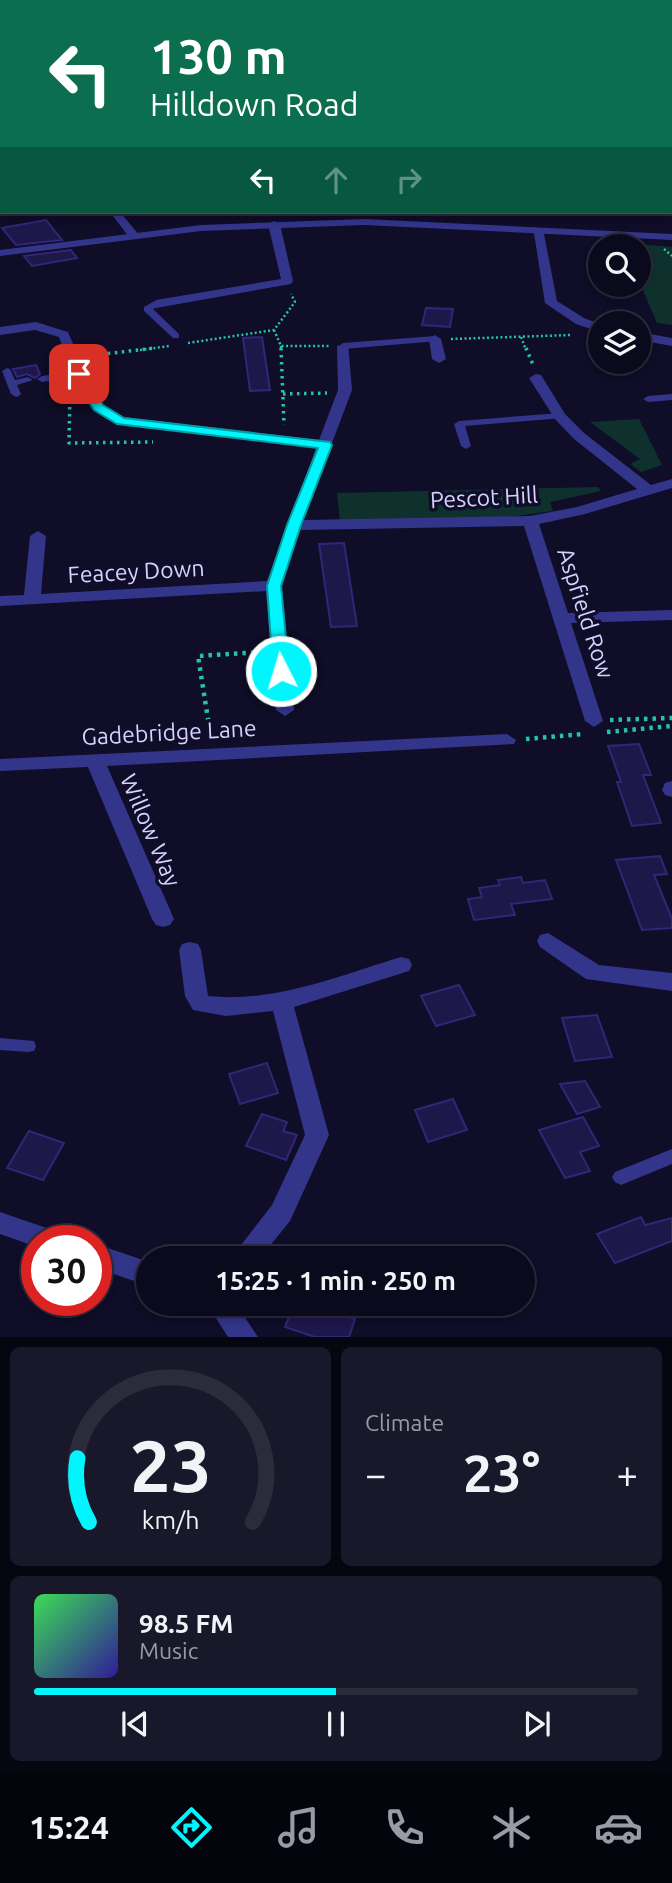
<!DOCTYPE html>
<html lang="en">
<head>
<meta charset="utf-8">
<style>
	body { margin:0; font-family:Ubuntu,sans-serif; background:#19182a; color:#f1f3f6; height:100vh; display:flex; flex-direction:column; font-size:26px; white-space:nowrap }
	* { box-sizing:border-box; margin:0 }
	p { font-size:23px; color:#9a9aa4 }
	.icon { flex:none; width:38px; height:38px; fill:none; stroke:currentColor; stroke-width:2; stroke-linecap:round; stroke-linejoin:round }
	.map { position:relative; height:1337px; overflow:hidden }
	.details { display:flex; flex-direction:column; gap:10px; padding:10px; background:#060610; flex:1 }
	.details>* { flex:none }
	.banner { position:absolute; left:0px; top:0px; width:672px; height:214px; box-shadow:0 4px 10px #0003,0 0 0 2px #2b2b3b; background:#0b6e4f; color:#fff; overflow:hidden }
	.controls { position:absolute; left:588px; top:234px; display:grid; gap:14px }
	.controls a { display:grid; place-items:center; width:63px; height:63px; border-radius:50%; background:#0b0a1d; box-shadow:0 4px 10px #0003,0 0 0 2px #2b2b3b; font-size:35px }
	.speed { position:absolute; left:21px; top:1225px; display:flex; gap:14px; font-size:35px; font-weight:700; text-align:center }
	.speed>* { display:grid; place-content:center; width:91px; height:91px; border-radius:50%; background:#0b0a1d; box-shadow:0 4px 10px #0003,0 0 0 2px #2b2b3b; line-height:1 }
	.speed .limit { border:10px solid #d22; background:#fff; color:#111 }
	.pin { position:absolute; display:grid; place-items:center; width:60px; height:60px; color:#fff; margin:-30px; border-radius:14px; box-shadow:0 4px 10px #0006 }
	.me { position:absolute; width:77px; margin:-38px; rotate:355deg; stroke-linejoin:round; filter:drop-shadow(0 0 5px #0008) }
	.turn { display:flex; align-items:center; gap:24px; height:147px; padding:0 35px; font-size:32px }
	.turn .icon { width:91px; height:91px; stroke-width:2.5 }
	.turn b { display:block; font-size:49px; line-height:60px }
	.lanes { display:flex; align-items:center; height:66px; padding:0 35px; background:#0003; justify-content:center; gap:35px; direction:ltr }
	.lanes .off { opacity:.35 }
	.big { font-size:52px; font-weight:700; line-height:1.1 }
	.details .card { flex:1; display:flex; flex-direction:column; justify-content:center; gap:10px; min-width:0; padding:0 24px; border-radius:10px; background:#19182a }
	.details .dial { align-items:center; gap:0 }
	.dial svg { height:182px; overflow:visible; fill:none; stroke:#2b2b3b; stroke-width:7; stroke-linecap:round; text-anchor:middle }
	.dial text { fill:#f1f3f6; stroke:none }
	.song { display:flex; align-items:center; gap:21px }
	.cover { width:84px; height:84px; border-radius:10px; background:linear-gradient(135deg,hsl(130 70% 55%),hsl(250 70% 35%)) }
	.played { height:7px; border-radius:4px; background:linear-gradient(90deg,#00f5fd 50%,#2b2b3b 50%) }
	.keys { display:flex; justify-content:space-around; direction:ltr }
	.heat { display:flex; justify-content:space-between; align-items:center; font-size:38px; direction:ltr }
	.details .tiles { flex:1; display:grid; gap:10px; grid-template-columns:1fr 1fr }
	.card:last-child { grid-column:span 2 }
	.trip { position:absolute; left:136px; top:1246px; width:399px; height:70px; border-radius:35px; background:#0b0a1d; box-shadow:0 4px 10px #0003,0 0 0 2px #2b2b3b; font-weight:700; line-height:70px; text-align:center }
	.tabs { display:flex; height:112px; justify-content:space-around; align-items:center; background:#04040c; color:#9a9aa4 }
	.tabs .icon { width:49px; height:49px }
	.tabs .active { color:#00f5fd }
	.tabs b { font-size:32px; color:#f1f3f6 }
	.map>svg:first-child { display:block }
	.green { fill:#0f312e }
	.building { fill:#1e174a; stroke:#312678; stroke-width:2 }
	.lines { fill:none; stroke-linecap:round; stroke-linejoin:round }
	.path-far2 { stroke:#23c3af; stroke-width:2.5; stroke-dasharray:2 2.5; stroke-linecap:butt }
	.path-far1 { stroke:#23c3af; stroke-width:3.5; stroke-dasharray:2.5 4.5; stroke-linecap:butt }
	.path { stroke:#23c3af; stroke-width:4.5; stroke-dasharray:3.5 5; stroke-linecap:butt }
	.service { fill:#33358b; fill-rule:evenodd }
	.minor { fill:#33358b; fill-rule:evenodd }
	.tertiary { fill:#33358b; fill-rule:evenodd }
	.route { fill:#00f5fd; stroke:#009fa4; stroke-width:2 }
	.labels { text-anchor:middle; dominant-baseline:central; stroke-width:7; stroke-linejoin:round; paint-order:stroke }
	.street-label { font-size:23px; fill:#d5d2ff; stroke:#0f0d27 }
</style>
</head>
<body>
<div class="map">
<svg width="672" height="1337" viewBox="0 0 672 1337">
	<rect width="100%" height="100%" fill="#0f0d27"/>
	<g class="green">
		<polygon points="0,0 400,0 2,2 0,25"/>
		<polygon points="614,242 672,247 672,325 657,323 639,281 639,247 622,247"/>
		<polygon points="639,419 662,465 641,472 630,464 640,459 590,422"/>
		<polygon points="598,487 601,491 550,502 553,511 501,518 340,521 337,493"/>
	</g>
	<g class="building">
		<polygon points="46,220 62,240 16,245 2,228"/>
		<polygon points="71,250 77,258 32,266 24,256"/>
		<polygon points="426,308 453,309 450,327 422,325"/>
		<polygon points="262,337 270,390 250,391 243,338"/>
		<polygon points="36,365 40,374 35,378 27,374 17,377 13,369"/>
		<polygon points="344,543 357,626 331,627 319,544"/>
		<polygon points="639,744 651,775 643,775 661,823 632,826 617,782 621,782 608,746"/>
		<polygon points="660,856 667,874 654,875 672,919 672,928 642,930 616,860"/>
		<polygon points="521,877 523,883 545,880 552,899 511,904 515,915 474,920 468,899 482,897 479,888 500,885 498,880"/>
		<polygon points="459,985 475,1015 436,1026 421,996"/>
		<polygon points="597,1015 612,1057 575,1061 562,1018"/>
		<polygon points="267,1063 278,1093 240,1104 229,1074"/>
		<polygon points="585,1081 600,1107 577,1114 560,1084"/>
		<polygon points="453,1099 467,1130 428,1142 415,1110"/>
		<polygon points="262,1114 287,1122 283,1131 297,1135 286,1160 246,1146"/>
		<polygon points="583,1117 599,1146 580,1152 590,1171 565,1178 539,1130"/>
		<polygon points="29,1131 64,1143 43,1180 7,1168"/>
		<polygon points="641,1217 645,1225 672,1218 672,1241 615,1263 597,1234"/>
		<polygon points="294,1304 341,1304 337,1313 355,1319 349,1337 315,1337 285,1327"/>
	</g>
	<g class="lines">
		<g class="path-far2">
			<polyline points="466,0 516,0"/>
			<polyline points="268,2 300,0"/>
			<polyline points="664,249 672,256"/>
			<polyline points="274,330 281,346 329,346"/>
			<polyline points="521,337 526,350"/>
			<polyline points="451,339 571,335"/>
			<polyline points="188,343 274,330 295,302 291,294"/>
			<polyline points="281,346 281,350"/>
			<polyline points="140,350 169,346"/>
		</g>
		<g class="path-far1">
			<polyline points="281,348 284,425"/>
			<polyline points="526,348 534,367"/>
			<polyline points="87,356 155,348"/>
			<polyline points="70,393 69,443 153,442"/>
			<polyline points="283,394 327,393"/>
		</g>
		<g class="path">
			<polyline points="610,720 672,718"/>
			<polyline points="607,732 672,726"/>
			<polyline points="211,738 198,656 260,652"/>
			<polyline points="526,739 584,734"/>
		</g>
		<g class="service">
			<polygon points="153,302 159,302 159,306 153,309 179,334 179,338 173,338 144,311 144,307"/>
			<polygon points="435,336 439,339 438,341 343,349 339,346 343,343"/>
			<polygon points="7,368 10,369 15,380 28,377 33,380 17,385 21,394 19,396 16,397 11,394 2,371"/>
			<polygon points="79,371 82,372 82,376 42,382 37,379 42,376"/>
			<polygon points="672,394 672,400 648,402 643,399 648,396"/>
			<polygon points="560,413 563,414 563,418 465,426 471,446 466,449 461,446 454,424 459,421"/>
			<polygon points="0,1038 34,1041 36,1046 34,1051 28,1052 0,1050"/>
			<polygon points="672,1149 672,1164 621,1185 615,1182 612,1177 615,1172"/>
		</g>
		<g class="minor">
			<rect x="0" y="48" width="2" height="6"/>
			<rect x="0" y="74" width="2" height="6"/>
			<rect x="670" y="78" width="2" height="6"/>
			<rect x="670" y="102" width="2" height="6"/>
			<rect x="0" y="121" width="2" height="6"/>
			<rect x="670" y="195" width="2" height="11"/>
			<polygon points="110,212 120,212 139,235 137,237 129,237"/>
			<polygon points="274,221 280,224 293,281 291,284 156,308 150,304 156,300 281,279 268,224"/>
			<polygon points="533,227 543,229 557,301 584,318 600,324 600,332 576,324 545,303"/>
			<polygon points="36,322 68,332 86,374 103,405 124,417 319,440 338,390 337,346 348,343 352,390 303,520 530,516 577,507 637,489 574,439 555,419 529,378 536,374 541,375 565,414 584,433 651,485 672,479 672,488 585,514 539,524 568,613 672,610 672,620 571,623 603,721 594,727 585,721 524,526 300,530 282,586 294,710 285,716 276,710 266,591 0,606 0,596 24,595 30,536 38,531 46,536 41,594 267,581 316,448 116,424 91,408 72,374 59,337 35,330 0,335 0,327"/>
			<polygon points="639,332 672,338 672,346 639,340"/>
			<polygon points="435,335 441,339 446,359 439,363 432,359 429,339"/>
			<polygon points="507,734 516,740 514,744 107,766 174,919 170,925 163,927 156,925 152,919 88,767 0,771 0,759"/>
			<polygon points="672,781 672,797 665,795 662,790 665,783"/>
			<polygon points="548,933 599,965 672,973 672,991 586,979 540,947 537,941 540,935"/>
			<path d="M190,942L198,944L201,950L208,996C275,1003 338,976 401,957L409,959L412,965L409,971L294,1007L329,1135L290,1221L260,1258H231L272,1205L305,1135L273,1011L226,1016L193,1010L185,996L179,950L182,944Z"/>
			<polygon points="0,1212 61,1233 65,1241 37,1241 37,1247 0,1234"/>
			<polygon points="96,1244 149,1262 149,1286 96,1268"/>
			<polygon points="207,1304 236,1304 258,1337 228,1337"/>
		</g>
		<polygon class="tertiary" points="364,219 672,234 672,240 364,225 201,231 0,256 0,250 201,225"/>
	</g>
	<polygon class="route" points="75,371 83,371 103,405 124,418 330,442 332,445 301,525 281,586 289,671 286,675 275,675 273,671 267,586 287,525 318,448 117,424 94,410 73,374"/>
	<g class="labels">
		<g class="street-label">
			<text transform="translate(484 497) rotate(-3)">Pescot Hill</text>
			<text transform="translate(136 571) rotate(-3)">Feacey Down</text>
			<text transform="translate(586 613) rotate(72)">Aspfield Row</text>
			<text transform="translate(169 732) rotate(-3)">Gadebridge Lane</text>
			<text transform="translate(151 830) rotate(67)">Willow Way</text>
		</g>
	</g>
</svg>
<div class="controls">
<a><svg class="icon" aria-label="search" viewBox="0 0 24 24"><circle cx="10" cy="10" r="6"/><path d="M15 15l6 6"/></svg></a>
<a><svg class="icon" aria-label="layers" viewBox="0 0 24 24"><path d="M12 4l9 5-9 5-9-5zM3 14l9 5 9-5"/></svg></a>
</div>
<div class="speed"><div class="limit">30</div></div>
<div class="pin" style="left:79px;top:374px;background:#d93025"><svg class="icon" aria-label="arrive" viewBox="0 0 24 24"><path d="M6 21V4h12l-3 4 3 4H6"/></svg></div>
<svg class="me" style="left:281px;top:671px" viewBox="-20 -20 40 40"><circle r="17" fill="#00f5fd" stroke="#fff" stroke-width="3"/><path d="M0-11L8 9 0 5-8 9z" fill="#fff"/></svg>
<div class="trip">15:25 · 1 min · 250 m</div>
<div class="banner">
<div class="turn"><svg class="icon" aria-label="left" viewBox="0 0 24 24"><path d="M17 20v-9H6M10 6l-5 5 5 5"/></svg><div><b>130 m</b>Hilldown Road</div></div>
<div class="lanes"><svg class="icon" aria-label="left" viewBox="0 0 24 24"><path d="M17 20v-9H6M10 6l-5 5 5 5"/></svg><svg class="icon off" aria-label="ahead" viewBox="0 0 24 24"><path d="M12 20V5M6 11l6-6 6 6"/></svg><svg class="icon off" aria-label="right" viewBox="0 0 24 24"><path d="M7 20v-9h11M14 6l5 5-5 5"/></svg></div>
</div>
</div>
<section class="details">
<div class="tiles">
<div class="card dial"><svg viewBox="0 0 100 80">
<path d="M14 69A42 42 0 1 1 86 69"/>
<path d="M14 69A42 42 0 0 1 9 41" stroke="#00f5fd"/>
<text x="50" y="56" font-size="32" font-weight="700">23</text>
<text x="50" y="72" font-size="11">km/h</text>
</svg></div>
<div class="card"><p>Climate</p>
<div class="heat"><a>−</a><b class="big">23°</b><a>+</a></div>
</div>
<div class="card">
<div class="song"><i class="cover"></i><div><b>98.5 FM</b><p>Music</p></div></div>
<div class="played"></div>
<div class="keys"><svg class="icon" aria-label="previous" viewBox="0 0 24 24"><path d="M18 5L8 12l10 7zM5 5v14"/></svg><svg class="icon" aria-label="pause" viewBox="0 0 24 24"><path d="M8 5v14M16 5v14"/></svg><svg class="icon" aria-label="next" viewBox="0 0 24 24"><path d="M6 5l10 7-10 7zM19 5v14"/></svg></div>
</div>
</div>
</section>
<nav class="tabs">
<b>15:24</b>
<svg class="icon active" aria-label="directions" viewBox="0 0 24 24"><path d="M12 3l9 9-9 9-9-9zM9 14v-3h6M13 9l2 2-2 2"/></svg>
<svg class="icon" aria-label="music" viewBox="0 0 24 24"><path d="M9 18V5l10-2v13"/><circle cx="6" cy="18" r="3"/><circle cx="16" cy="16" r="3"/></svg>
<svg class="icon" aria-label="phone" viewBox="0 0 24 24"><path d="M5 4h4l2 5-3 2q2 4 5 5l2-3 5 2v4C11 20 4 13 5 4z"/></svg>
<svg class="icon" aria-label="climate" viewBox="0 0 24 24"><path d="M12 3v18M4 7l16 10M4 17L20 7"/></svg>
<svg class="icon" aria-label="car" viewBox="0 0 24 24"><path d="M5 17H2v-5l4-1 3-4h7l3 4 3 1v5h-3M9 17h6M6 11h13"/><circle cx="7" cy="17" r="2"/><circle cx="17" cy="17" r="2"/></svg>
</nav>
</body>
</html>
